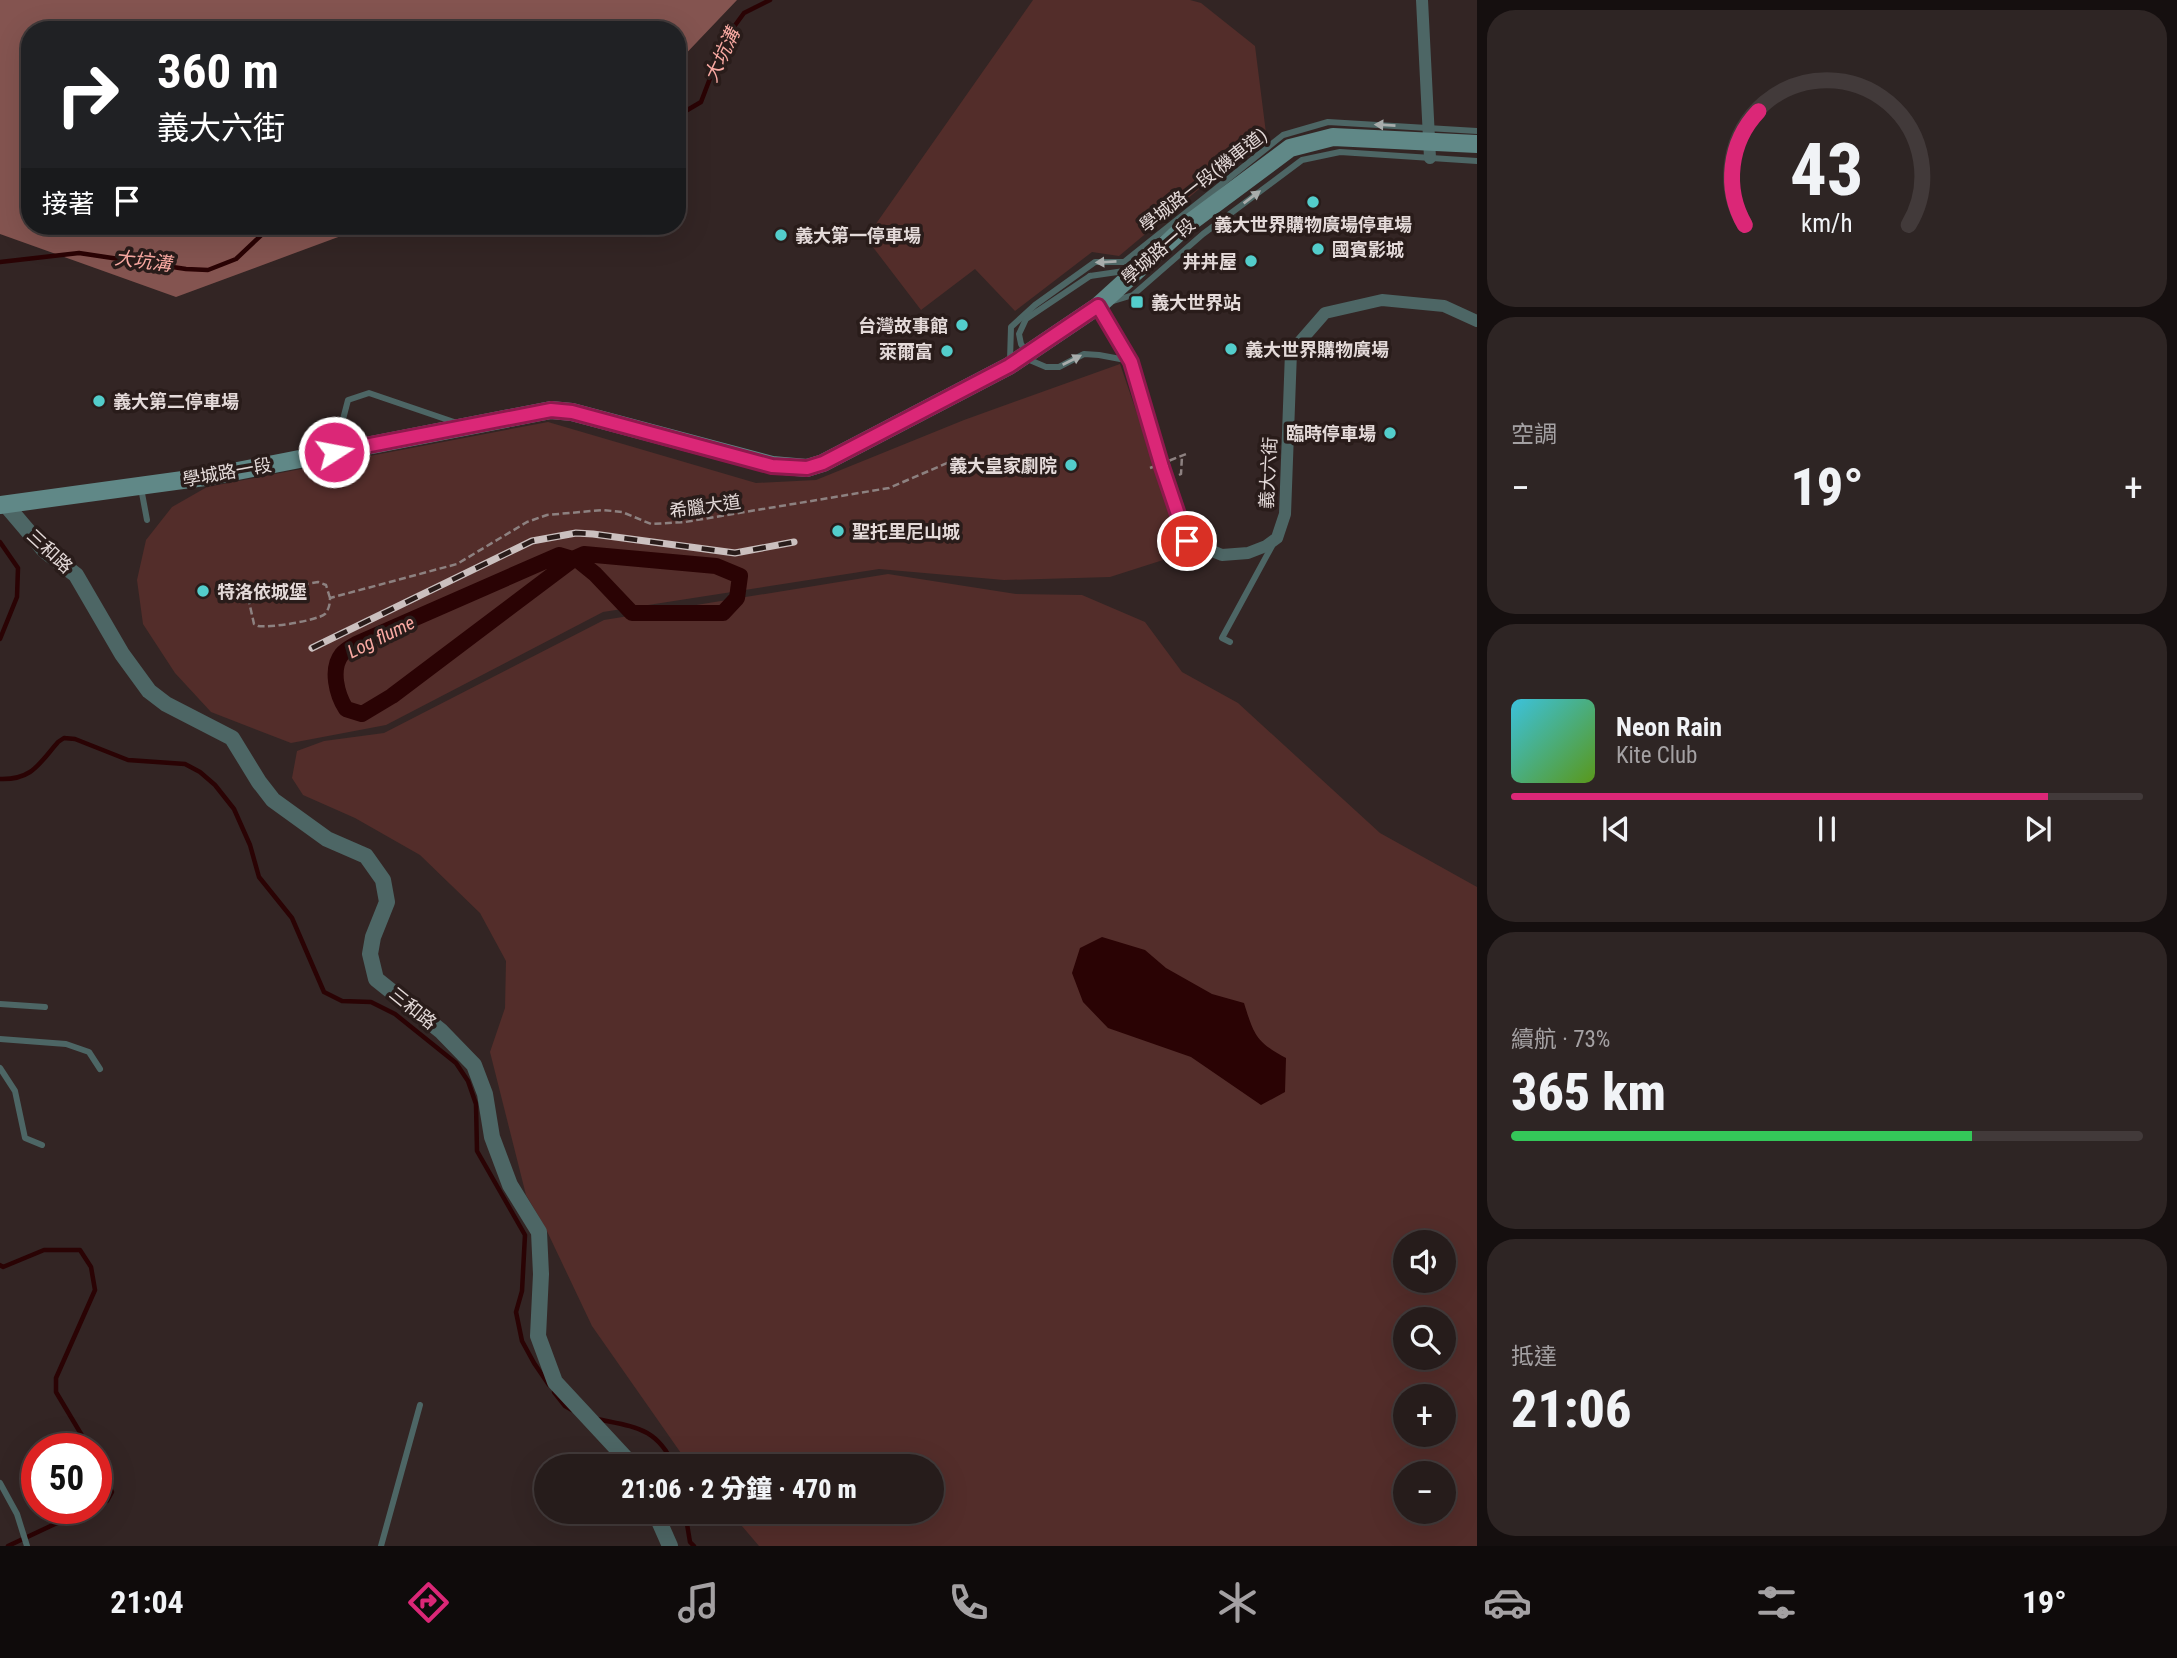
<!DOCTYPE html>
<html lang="zh-TW">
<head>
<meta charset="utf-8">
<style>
	body { margin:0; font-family:"Roboto Condensed","Noto Sans TC",sans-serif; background:#2e2524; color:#f1f3f6; height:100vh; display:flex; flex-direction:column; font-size:26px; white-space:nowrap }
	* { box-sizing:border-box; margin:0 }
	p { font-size:23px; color:#a4a1a3 }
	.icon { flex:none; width:38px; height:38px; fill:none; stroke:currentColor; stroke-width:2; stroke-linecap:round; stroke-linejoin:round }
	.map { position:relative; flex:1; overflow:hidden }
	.drawer { display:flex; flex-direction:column; gap:10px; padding:10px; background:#150f0f; width:700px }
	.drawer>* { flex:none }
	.top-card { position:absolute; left:21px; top:21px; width:665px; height:214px; border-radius:28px; box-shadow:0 7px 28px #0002,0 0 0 2px #423a3a; background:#202124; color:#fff; overflow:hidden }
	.tools { position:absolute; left:1393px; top:1230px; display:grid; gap:14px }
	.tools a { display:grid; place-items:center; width:63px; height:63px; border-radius:50%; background:#261c1b; box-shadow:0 7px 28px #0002,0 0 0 2px #423a3a; font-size:35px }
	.speed { position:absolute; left:21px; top:1433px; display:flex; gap:14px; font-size:35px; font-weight:700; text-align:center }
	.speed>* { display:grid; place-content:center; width:91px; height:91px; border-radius:50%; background:#261c1b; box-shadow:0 7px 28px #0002,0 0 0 2px #423a3a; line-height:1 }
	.speed .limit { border:10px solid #d22; background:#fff; color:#111 }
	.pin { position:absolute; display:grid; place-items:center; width:60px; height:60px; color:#fff; margin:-30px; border:4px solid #fff; border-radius:50%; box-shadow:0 2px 7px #0007 }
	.me { position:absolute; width:77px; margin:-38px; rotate:79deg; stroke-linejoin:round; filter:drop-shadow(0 0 5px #0008) }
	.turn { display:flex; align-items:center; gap:24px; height:147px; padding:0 21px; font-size:32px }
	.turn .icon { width:91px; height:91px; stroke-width:2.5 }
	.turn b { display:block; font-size:49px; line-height:60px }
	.then { display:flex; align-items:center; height:66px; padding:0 21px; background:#0003; gap:14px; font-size:26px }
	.big { font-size:52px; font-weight:800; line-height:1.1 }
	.drawer .tile { flex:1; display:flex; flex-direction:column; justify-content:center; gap:10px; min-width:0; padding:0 24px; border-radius:28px; background:#2e2524 }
	.drawer .dial { align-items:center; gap:0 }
	.dial svg { height:182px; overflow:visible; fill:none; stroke:#423a3a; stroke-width:7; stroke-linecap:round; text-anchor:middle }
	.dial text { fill:#f1f3f6; stroke:none }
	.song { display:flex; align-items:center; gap:21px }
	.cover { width:84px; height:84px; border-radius:10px; background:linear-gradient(135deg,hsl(190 70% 55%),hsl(90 70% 35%)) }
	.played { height:7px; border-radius:4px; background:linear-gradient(90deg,#db2777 85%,#423a3a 85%) }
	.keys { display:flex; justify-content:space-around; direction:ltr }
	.heat { display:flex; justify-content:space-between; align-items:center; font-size:38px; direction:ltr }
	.charge { height:10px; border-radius:5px; background:linear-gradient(90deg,#34c759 73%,#423a3a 0) }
	.trip { position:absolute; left:534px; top:1454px; width:410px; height:70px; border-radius:35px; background:#261c1b; box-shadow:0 7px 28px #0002,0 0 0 2px #423a3a; font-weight:800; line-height:70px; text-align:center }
	.menu { display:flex; height:112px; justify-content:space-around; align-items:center; background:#0f0b0b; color:#a4a1a3 }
	.menu .icon { width:49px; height:49px }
	.menu .selected { color:#db2777 }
	.menu b { font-size:32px; color:#f1f3f6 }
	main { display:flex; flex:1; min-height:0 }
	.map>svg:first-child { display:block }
	.green { fill:#532d2a; fill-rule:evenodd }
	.forest { fill:#845450 }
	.water { fill:#2a0304 }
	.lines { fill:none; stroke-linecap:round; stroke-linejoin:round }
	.stream { stroke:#2a0304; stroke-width:4.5 }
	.canal { stroke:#2a0304; stroke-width:16 }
	.path { stroke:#8d8180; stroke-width:2.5; stroke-dasharray:7 3.5; stroke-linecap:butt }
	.service { stroke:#4d6665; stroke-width:6 }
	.minor { stroke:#4d6665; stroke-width:12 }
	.tertiary { stroke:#4d6665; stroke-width:16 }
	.secondary { stroke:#608887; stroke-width:18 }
	.rail-casing { stroke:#cbc0bf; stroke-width:7 }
	.rail { stroke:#291c1a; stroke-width:4.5; stroke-dasharray:13; stroke-linecap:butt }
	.path-bridge { stroke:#8d8180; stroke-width:2.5; stroke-dasharray:7 3.5; stroke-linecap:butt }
	.service-bridge { stroke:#4d6665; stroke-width:6 }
	.oneway { fill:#a8acab }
	.route-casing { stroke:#8e194d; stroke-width:18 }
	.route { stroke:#db2777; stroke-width:12 }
	.poi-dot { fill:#53cdcb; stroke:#291c1a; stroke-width:2.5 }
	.labels { text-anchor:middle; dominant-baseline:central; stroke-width:7; stroke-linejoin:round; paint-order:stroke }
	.street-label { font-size:18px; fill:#e4dad9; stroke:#291c1a }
	.poi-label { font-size:18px; font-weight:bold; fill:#e4dad9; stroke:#291c1a; text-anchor:start }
	.water-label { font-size:19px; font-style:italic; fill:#faaaa3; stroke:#291c1a }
</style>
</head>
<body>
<main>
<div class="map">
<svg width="1477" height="1546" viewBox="0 0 1477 1546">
	<rect width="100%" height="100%" fill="#332524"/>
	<g class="green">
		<polygon points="1033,0 1190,0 1201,3 1255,46 1266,133 1119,256 1092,252 1015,311 975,269 921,310 866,238"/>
		<polygon points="1120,364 1185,553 1110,577 1004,580 879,569 603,612 386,725 291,743 211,712 175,673 143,624 137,580 146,540 172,507 207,487 548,422 756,483 816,480 964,420"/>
		<path d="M888,574L1016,594L1082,595L1145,622L1182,672L1238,703L1380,833L1477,887V1546H759L730,1512H931V1466H690L592,1326L545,1227L526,1195L490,1052L505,1008L506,961L480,913L420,855L355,818L303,795L292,778L297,751L324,741L384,733L604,620ZM1405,1242H1444V1281H1405ZM1405,1320H1444V1358H1405ZM1405,1396H1444V1435H1405ZM1405,1474H1444V1512H1405Z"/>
	</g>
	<polygon class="forest" points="0,0 737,0 677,63 677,30 30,30 30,226 368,226 176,297 0,234"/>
	<path class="water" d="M1102,937L1145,950L1166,968L1212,994L1244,1003C1254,1035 1256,1042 1286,1058L1285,1092L1261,1105L1191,1057L1108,1028L1083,1002L1072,973L1080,948Z"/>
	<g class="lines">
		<g class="stream">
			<polyline points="677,113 684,112 701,102 725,39 744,13 770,0"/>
			<polyline points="0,262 79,253 186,269 208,270 236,259 271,226"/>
			<polyline points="0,542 18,568 17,597 0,639"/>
			<path d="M0,779C32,780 39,764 58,742L64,738L75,739L128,760L185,764L200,772L215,785L234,809L250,845L259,877L292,918L324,992L342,1001L371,1002L395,1014L456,1063L468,1081L476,1104L477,1151L525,1235L522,1291L516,1312L522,1341L534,1363L549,1385"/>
			<polyline points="0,1265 3,1267 44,1250 80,1250 91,1267 95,1290 56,1378 56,1392 90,1449"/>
			<polyline points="554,1392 565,1406 572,1410"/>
			<path d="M597,1419C634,1427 657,1427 674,1466"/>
			<polyline points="96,1460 112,1492 107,1501 96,1505"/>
			<polyline points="685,1512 690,1542 694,1546"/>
			<polyline points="8,1546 89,1508"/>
		</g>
		<path class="canal" d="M579,561L595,574L632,613H723L737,598L740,576L716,566L584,554L575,558L392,696L362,714L346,709C337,695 330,669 342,654C345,650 351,647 356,644L559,555L579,561"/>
		<g class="path">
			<polyline points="1179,475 1181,474 1182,456"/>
			<path d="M330,598L326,585L318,582L255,593L248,597L254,624L258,626C269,628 316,621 325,614C329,609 330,604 330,598L457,564L527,522L547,515L603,510L622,512L651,524L685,522L889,488L952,461L961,462L968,466"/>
		</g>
		<g class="service">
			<polyline points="1090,276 1131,270"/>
			<polyline points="1110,302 1133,295 1203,234 1302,160 1340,152 1477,161"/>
			<polyline points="1010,360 1011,327 1035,305 1095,262 1124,262 1283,135 1328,122 1477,131"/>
			<polyline points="335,450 348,400 369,393 457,423"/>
			<polyline points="141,488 147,520"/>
			<polyline points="1230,642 1222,638 1272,546"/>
			<polyline points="0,1004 45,1007"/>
			<polyline points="0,1039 66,1044 89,1052 100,1069"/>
			<polyline points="0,1068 15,1091 25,1138 42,1145"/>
			<polyline points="0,1483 17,1514 27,1546"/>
			<polyline points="381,1546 420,1405"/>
		</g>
		<g class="minor">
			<polyline points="1422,0 1430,158"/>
			<polyline points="1098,306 1131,361 1162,467 1187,541 1222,555 1248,553 1266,546 1277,538 1285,514 1291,352 1325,313 1382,300 1444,306 1477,321"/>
		</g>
		<g class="tertiary">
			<polyline points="5,504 45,551 76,575 122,654 149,691 166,704 232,738 259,782 273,800 327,839 366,856 383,880 387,902 373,937 370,954 376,979 441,1031 474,1065 485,1094 492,1137 510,1185 539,1232 541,1274 538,1336 555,1382 633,1466"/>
			<polyline points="655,1512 670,1546"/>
		</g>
		<polyline class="secondary" points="0,505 212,476 551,410 572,412 772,465 807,468 823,463 1009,366 1098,306 1188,224 1290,148 1333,137 1477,144"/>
		<defs>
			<polyline id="rail" points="312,648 532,541 576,533 593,534 735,553 794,542"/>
		</defs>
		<use href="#rail" class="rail-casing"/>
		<use href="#rail" class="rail"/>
		<polyline class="path-bridge" points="1150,468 1189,453"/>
		<polyline class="service-bridge" points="1090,276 1026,319 1019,334 1021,344 1032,361 1046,367 1059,367 1084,354 1099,355 1131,361"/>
	</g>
	<defs><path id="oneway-solid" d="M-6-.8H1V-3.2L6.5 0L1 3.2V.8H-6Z" transform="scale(1.75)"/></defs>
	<g class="oneway">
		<use href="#oneway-solid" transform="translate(1385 125) rotate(-177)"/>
		<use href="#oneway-solid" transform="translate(1252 197) rotate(-37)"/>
		<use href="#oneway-solid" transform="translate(1106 262) rotate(177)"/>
		<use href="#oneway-solid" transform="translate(1072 360) rotate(-27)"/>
	</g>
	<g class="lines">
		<defs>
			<polyline id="route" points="334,452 551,410 572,412 772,466 807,468 823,463 1009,366 1098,306 1131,362 1162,467 1187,541"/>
		</defs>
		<use href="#route" class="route-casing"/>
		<use href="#route" class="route"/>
	</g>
	<g class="poi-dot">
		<circle cx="1313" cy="202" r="7"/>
		<circle cx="781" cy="235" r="7"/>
		<circle cx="1318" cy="249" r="7"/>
		<circle cx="1251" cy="261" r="7"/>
		<rect x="1130" y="295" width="14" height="14" rx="3.5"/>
		<circle cx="962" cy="325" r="7"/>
		<circle cx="1231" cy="349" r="7"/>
		<circle cx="947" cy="351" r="7"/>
		<circle cx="99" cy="401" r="7"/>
		<circle cx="1390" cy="433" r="7"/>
		<circle cx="1071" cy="465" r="7"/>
		<circle cx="838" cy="531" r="7"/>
		<circle cx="203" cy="591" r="7"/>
	</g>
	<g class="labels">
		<g class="street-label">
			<text transform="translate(1203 180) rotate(-38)">學城路一段(機車道)</text>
			<text transform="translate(1158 251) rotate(-41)">學城路一段</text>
			<text transform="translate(227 472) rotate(-10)">學城路一段</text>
			<text transform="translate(1268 473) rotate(-87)">義大六街</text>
			<text transform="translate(705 506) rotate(-8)">希臘大道</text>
			<text transform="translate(50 551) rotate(43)">三和路</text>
			<text transform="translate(413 1008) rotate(39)">三和路</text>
		</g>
		<g class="poi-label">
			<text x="1313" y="224" text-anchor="middle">義大世界購物廣場停車場</text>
			<text x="795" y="235">義大第一停車場</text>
			<text x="1332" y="249">國賓影城</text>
			<text x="1237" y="261" text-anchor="end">丼丼屋</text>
			<text x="1151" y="302">義大世界站</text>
			<text x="948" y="325" text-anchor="end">台灣故事館</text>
			<text x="1245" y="349">義大世界購物廣場</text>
			<text x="933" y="351" text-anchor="end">萊爾富</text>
			<text x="113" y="401">義大第二停車場</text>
			<text x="1376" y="433" text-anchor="end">臨時停車場</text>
			<text x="1057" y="465" text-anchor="end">義大皇家劇院</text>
			<text x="852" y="531">聖托里尼山城</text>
			<text x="217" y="591">特洛依城堡</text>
		</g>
		<g class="water-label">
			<text transform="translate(722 55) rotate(-65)">大坑溝</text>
			<text transform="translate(143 261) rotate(7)">大坑溝</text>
			<text transform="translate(381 637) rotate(-26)">Log flume</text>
		</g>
	</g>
</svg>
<div class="tools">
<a><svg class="icon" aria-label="sound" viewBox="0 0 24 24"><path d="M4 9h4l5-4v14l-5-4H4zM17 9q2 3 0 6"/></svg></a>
<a><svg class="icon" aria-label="search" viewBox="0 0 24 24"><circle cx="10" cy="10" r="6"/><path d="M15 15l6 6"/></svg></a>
<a>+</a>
<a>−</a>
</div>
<div class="speed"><div class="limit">50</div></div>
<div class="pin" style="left:1187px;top:541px;background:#d93025"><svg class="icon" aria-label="arrive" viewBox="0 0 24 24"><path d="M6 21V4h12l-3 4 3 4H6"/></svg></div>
<svg class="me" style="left:334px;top:452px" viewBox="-20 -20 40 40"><circle r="17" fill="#db2777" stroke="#fff" stroke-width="3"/><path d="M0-11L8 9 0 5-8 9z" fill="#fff"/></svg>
<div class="trip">21:06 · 2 分鐘 · 470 m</div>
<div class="top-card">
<div class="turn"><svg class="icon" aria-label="right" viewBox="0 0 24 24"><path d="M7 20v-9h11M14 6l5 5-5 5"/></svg><div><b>360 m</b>義大六街</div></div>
<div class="then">接著<svg class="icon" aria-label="arrive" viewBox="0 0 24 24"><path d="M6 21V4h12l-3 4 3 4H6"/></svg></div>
</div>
</div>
<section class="drawer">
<div class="tile dial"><svg viewBox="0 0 100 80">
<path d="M14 69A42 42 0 1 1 86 69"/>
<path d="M14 69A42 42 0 0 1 20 19" stroke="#db2777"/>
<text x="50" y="56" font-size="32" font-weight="700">43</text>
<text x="50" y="72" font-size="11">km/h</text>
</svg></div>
<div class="tile"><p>空調</p>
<div class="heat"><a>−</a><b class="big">19°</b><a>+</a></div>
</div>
<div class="tile">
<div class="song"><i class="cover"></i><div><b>Neon Rain</b><p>Kite Club</p></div></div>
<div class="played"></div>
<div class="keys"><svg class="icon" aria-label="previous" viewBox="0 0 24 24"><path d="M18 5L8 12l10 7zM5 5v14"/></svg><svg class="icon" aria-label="pause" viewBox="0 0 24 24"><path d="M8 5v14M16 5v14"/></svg><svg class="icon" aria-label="next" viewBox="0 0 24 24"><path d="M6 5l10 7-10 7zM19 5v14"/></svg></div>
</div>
<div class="tile"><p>續航 · 73%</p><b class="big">365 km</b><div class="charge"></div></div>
<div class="tile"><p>抵達</p><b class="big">21:06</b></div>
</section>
</main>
<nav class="menu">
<b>21:04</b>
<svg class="icon selected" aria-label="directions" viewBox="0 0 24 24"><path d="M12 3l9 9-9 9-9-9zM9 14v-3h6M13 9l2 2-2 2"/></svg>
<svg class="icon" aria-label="music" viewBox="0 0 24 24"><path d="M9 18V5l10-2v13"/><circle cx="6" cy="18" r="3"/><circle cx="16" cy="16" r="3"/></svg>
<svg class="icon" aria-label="phone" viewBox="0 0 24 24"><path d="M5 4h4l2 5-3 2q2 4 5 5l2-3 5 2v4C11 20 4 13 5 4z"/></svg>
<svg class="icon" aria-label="climate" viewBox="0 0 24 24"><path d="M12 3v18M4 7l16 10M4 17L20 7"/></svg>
<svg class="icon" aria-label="car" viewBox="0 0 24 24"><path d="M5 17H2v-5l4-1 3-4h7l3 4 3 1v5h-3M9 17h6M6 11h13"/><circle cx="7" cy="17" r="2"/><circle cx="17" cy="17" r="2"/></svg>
<svg class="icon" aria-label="filters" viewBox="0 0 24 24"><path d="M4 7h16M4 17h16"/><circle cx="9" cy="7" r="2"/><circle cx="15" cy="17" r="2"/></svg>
<b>19°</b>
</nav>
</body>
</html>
